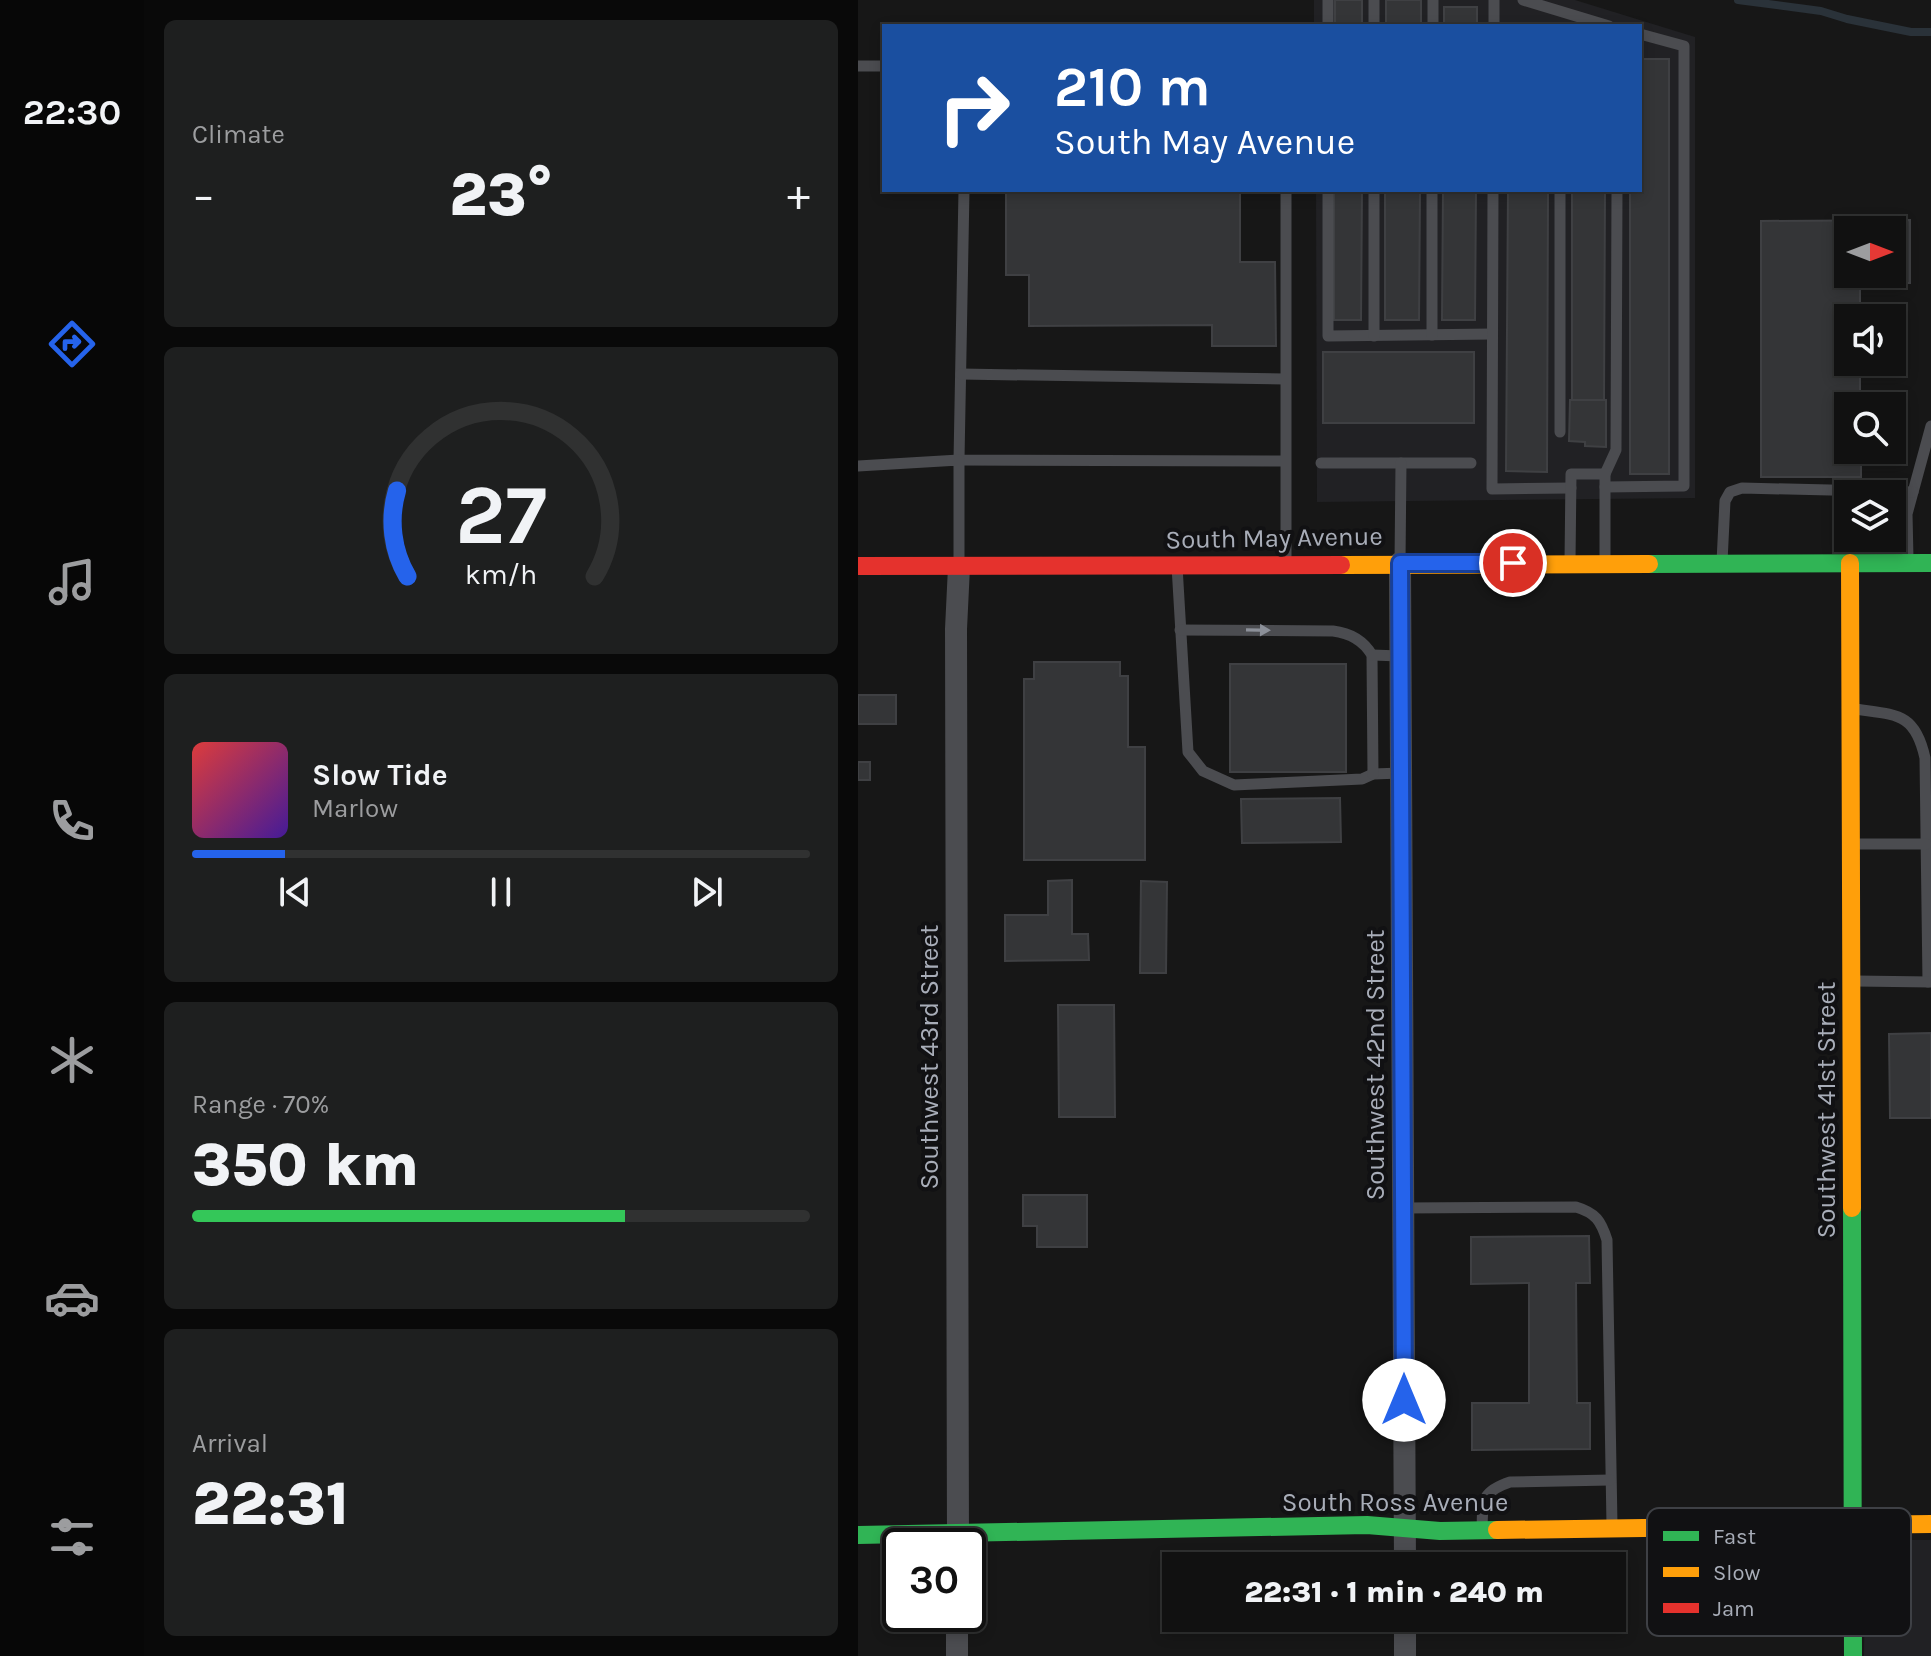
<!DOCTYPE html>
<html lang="en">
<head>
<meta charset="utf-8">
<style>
	body { margin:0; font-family:Karla,sans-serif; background:#1e1f1f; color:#f1f3f6; height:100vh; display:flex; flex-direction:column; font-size:30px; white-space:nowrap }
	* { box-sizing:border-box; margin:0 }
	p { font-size:26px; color:#9c9d9f }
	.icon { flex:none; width:44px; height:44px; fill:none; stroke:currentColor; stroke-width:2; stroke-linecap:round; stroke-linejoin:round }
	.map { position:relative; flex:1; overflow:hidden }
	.drawer { display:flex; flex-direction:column; gap:20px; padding:20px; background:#090909; width:714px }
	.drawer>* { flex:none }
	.guide { position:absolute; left:24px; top:24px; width:760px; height:168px; border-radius:0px; box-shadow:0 4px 12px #0003,0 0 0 2px #303131; background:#1a4fa0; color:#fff; overflow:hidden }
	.needle { width:52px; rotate:90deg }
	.fabs { position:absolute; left:976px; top:216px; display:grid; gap:16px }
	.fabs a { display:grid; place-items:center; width:72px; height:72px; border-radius:0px; background:#111; box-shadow:0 4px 12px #0003,0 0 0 2px #303131; font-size:40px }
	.speed { position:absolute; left:24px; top:1528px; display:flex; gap:16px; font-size:40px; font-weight:700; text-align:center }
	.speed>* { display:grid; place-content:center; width:104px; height:104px; border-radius:50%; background:#111; box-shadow:0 4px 12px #0003,0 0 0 2px #303131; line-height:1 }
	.speed .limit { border:4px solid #111; border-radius:12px; background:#fff; color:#111 }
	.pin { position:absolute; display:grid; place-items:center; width:68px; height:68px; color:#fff; margin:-34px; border:4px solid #fff; border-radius:50%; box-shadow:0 2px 8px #0007 }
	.me { position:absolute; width:88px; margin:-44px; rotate:0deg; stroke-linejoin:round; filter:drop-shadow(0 0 6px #0008) }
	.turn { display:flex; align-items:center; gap:28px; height:168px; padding:0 40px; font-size:36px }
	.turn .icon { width:104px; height:104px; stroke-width:2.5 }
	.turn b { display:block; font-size:56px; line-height:68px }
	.big { font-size:60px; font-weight:800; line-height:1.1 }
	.drawer .widget { flex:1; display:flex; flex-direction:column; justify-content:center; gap:12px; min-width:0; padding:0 28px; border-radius:12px; background:#1e1f1f }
	.drawer .dial { align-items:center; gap:0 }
	.dial svg { height:208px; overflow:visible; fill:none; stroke:#303131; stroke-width:7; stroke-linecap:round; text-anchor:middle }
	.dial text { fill:#f1f3f6; stroke:none }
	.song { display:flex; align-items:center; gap:24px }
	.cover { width:96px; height:96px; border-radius:12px; background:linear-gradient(135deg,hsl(0 70% 55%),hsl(260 70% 35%)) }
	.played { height:8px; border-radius:4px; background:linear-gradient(90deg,#2563eb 15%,#303131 15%) }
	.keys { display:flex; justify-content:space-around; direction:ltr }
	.heat { display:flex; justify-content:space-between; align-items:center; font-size:44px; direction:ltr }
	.charge { height:12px; border-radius:6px; background:linear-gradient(90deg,#34c759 70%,#303131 0) }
	.trip { position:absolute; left:304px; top:1552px; width:464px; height:80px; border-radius:0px; background:#111; box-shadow:0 4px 12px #0003,0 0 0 2px #303131; font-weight:800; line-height:80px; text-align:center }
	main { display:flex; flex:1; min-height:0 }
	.dock { display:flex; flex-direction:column; width:144px; justify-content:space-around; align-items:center; background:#070707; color:#9c9d9f }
	.dock .icon { width:56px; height:56px }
	.dock .current { color:#2563eb }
	.dock b { font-size:36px; color:#f1f3f6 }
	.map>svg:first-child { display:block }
	.built { fill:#212124 }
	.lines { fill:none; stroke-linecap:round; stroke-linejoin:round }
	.stream { stroke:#2a3239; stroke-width:8 }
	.building { fill:#343537; stroke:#3f4043; stroke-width:2; fill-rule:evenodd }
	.lane { stroke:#4b4c50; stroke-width:11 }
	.street { stroke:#4b4c50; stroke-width:22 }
	.fast { stroke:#30b455; stroke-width:18 }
	.slow { stroke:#ff9f0a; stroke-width:18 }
	.jam { stroke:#e5322d; stroke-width:18 }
	.oneway { fill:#8c9099 }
	.route-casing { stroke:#184099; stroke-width:20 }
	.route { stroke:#2563eb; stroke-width:14 }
	.labels { text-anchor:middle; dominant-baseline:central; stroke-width:8; stroke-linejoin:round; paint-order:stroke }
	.street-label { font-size:26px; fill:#a8adb8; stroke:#111113 }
	.key { fill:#111113; stroke:#3e4045; stroke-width:2 }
	.key-label { font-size:22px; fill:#a8adb8 }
</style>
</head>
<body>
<main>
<nav class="dock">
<b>22:30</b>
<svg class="icon current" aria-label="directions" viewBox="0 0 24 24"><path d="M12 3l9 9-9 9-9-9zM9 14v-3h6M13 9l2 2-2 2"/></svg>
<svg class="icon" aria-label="music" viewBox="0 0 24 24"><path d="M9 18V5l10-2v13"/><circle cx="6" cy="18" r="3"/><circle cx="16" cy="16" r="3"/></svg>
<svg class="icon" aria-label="phone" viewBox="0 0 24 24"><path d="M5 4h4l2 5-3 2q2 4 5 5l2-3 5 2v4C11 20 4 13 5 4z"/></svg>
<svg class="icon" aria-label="climate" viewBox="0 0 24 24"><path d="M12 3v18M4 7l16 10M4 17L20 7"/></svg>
<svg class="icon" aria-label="car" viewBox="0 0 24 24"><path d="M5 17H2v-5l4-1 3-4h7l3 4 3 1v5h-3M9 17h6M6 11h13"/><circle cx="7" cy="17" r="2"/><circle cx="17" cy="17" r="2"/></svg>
<svg class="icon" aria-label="filters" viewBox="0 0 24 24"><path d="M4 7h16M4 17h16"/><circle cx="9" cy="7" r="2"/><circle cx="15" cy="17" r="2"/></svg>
</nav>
<section class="drawer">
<div class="widget"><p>Climate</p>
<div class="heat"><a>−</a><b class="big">23°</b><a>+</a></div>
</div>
<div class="widget dial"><svg viewBox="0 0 100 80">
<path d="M14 69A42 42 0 1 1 86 69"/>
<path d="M14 69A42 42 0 0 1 10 36" stroke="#2563eb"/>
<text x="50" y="56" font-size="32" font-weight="700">27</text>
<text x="50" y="72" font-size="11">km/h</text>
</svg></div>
<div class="widget">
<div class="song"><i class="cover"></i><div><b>Slow Tide</b><p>Marlow</p></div></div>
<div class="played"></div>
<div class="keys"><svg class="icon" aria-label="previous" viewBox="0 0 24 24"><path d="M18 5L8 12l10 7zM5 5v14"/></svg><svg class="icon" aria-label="pause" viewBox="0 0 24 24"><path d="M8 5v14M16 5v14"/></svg><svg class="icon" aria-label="next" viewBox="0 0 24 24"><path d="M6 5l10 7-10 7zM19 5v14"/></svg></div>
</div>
<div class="widget"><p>Range · 70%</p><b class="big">350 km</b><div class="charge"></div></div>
<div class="widget"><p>Arrival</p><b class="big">22:31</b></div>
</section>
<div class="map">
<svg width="1073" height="1656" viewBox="0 0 1073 1656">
	<rect width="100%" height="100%" fill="#171717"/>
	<g class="built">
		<polygon points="456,0 717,0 837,37 837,498 459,502 458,190 782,190 782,26 456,26"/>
		<polygon points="1037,1540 1073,1540 1073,1656 1006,1656 1007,1568 1015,1553"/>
	</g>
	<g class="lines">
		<polyline class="stream" points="880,0 963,11 989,19 1053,32 1073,32"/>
	</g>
	<g class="building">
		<rect x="477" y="0" width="27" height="26"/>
		<rect x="528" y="0" width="35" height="26"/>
		<rect x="586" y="7" width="33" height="19"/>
		<polygon points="782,59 811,59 811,474 772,474 772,190 782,190"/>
		<polygon points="148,190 382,190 382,262 417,262 418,346 354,346 354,325 171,326 171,275 148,275"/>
		<polygon points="476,190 504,190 503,320 476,320"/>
		<polygon points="527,190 562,190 561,320 527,320"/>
		<polygon points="585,190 618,190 617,320 584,320"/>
		<polygon points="650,190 690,190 689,472 648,471"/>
		<polygon points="714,190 747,190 746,400 714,400"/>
		<path d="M1052,220V283H1002V318H990V362H1002V406H990V450H1003V477H903V221ZM990,230H1034V274H990Z"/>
		<rect x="465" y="352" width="151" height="71"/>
		<polygon points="712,400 748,400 748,447 727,446 727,442 711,441"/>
		<polygon points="176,662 262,662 262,676 270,676 270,747 287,747 287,860 166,860 166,679 176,679"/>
		<rect x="372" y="664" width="116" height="108"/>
		<rect x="0" y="695" width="38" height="29"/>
		<rect x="0" y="762" width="12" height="18"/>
		<polygon points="482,798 483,842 384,843 383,799"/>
		<polygon points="214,880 214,934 230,934 231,960 147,961 147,915 190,915 190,881"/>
		<polygon points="283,881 309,882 308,973 282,973"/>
		<polygon points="200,1005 256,1005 257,1117 201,1117"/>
		<polygon points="1073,1033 1073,1118 1032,1118 1031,1034"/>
		<polygon points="165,1195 229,1195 229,1247 179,1247 179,1226 165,1226"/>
		<polygon points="731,1236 732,1283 718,1283 719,1403 732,1403 732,1449 614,1450 614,1403 671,1403 671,1283 613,1284 613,1237"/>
	</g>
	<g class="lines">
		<g class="lane">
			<polyline points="470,0 470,26"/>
			<polyline points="516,0 516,26"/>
			<polyline points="665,0 751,26"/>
			<polyline points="575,26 575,0"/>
			<polyline points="636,26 636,0"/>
			<polyline points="0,66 26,66"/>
			<polyline points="106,190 101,460 427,461"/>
			<polyline points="470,190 470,336 634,334"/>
			<polyline points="516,190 516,336"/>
			<polyline points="635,190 634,489 713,488"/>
			<polyline points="574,335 574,190"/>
			<polyline points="103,374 427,379"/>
			<polyline points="702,432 702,190"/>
			<polyline points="463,463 613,463"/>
			<polyline points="0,466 101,460 101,563"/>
			<polyline points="747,474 758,450 759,190"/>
			<polyline points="747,487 826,486 826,46 782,34"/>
			<polyline points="1050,559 1049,514 1073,426"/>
			<polyline points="428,561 428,190"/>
			<polyline points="542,562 543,463"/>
			<polyline points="712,562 713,474 747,474 747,563"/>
			<polyline points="864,562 867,501 872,492 884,488 1055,492"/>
			<polyline points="319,566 330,752 345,771 376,785 504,779 515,774 543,773"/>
			<path d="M322,630L475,631C492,633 505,640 514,655L515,774"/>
			<polyline points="514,655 542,656"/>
			<path d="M997,709C1038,715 1057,712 1067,758L1070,982"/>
			<polyline points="997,844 1068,844"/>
			<polyline points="998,981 1073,982"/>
			<path d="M545,1208L718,1207C738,1213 743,1221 749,1240L754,1525"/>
			<path d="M624,1529C625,1502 622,1492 652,1482L752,1480"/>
		</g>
		<g class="street">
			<polyline points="542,563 547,1566"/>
			<polyline points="100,1545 98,629 101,567"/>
			<polyline points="547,1618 547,1656"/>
			<polyline points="99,1656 99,1614"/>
		</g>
		<g class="fast">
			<polyline points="791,564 1073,563"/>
			<polyline points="994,1208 995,1656"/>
			<polyline points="0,1535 509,1525 582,1531 639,1530"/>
		</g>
		<g class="slow">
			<polyline points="992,563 994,1208"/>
			<polyline points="483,565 791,564"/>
			<polyline points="639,1530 1073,1524"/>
		</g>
		<polyline class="jam" points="0,566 483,565"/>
	</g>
	<defs><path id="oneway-solid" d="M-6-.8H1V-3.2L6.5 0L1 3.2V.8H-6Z" transform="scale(2)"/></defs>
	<use class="oneway" href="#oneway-solid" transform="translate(400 630) rotate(1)"/>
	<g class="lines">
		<defs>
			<polyline id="route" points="546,1400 542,563 655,563"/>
		</defs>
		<use href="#route" class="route-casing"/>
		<use href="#route" class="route"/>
	</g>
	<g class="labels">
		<g class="street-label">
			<text transform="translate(416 538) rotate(-1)">South May Avenue</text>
			<text transform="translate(71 1057) rotate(-90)">Southwest 43rd Street</text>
			<text transform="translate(517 1065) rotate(-90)">Southwest 42nd Street</text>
			<text transform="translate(968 1110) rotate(-90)">Southwest 41st Street</text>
			<text x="537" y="1502">South Ross Avenue</text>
		</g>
	</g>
	<rect x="789" y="1508" width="264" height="128" rx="12" class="key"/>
	<rect x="805" y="1531" width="36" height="10" fill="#30b455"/>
	<rect x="805" y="1567" width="36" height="10" fill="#ff9f0a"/>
	<rect x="805" y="1603" width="36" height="10" fill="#e5322d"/>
	<g class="key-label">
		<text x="855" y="1544">Fast</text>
		<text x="855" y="1580">Slow</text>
		<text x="855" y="1616">Jam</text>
	</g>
</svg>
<div class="fabs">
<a><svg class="needle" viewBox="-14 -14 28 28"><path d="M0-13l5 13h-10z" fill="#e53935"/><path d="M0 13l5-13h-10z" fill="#9c9d9f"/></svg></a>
<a><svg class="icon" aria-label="sound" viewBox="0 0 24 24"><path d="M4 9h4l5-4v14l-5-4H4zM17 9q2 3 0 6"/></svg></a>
<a><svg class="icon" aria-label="search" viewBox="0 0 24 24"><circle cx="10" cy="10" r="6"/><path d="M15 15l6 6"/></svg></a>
<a><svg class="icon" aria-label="layers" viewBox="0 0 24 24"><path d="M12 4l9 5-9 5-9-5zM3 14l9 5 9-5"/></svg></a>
</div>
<div class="speed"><div class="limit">30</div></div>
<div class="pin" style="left:655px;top:563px;background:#d93025"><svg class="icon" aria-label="arrive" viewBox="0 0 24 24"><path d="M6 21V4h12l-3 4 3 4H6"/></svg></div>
<svg class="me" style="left:546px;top:1400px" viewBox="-20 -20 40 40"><circle r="19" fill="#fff"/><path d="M0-13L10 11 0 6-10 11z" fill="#2563eb"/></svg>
<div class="trip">22:31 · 1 min · 240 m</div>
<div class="guide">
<div class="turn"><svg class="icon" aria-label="right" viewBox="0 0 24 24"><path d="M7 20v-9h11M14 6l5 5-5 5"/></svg><div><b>210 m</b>South May Avenue</div></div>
</div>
</div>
</main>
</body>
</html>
